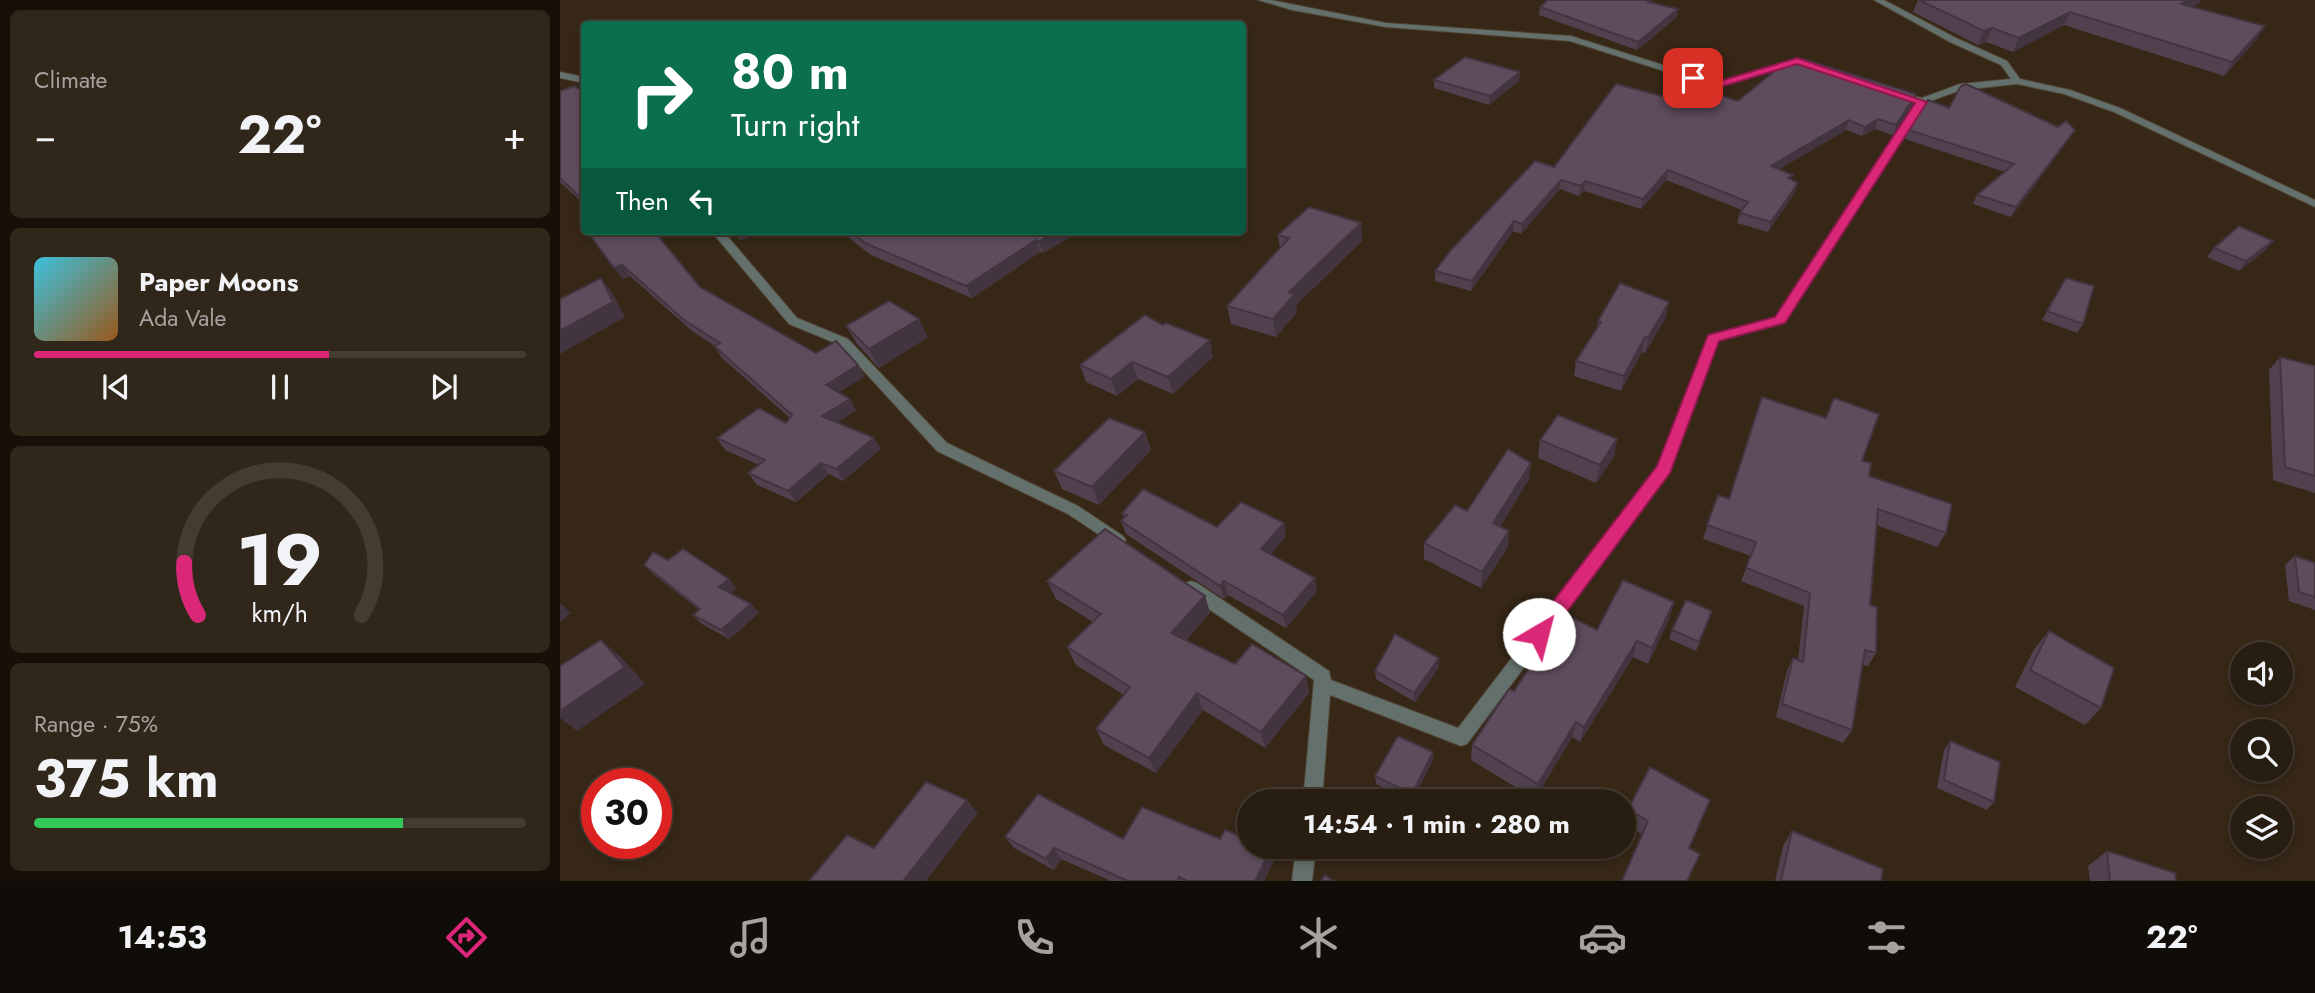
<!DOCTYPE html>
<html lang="en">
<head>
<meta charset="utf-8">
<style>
	body { margin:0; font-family:Jost,sans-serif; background:#30261a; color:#f1f3f6; height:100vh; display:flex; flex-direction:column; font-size:26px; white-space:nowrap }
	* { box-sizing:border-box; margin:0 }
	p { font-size:23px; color:#a5a29f }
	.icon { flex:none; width:38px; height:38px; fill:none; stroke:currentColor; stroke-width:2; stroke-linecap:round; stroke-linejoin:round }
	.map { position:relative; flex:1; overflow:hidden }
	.panel { display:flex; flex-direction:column; gap:10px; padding:10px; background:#161009; width:560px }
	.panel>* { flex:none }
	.banner { position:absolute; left:21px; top:21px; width:665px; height:214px; border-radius:7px; box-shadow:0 4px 10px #0003,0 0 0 2px #443b31; background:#0b6e4f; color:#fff; overflow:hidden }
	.controls { position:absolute; left:1670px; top:642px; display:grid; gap:14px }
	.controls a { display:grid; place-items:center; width:63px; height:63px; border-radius:50%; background:#281d11; box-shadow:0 4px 10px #0003,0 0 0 2px #443b31; font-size:35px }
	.speed { position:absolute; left:21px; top:768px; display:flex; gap:14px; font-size:35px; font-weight:700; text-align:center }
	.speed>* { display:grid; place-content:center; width:91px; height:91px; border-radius:50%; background:#281d11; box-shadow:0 4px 10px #0003,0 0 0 2px #443b31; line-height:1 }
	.speed .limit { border:10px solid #d22; background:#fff; color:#111 }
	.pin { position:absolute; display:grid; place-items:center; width:60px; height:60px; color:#fff; margin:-30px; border-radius:14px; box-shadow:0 4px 10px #0006 }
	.me { position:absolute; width:77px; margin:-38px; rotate:37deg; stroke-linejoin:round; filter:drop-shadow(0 0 5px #0008) }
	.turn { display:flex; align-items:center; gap:24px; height:147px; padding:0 35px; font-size:32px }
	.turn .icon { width:91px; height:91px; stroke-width:2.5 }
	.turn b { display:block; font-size:49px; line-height:60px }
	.then { display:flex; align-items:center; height:66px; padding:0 35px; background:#0003; gap:14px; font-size:26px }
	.big { font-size:52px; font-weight:700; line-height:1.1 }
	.panel .tile { flex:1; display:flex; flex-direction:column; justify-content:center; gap:10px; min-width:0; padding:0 24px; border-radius:10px; background:#30261a }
	.panel .dial { align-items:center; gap:0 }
	.dial svg { height:182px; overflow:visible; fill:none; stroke:#443b31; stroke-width:7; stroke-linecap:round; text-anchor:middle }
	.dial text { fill:#f1f3f6; stroke:none }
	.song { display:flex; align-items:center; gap:21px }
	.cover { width:84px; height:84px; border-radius:10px; background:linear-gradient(135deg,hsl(190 70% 55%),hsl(30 70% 35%)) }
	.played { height:7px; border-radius:4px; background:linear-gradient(90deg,#db2777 60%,#443b31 60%) }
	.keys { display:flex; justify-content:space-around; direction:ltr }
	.heat { display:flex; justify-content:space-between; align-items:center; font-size:38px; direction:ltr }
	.charge { height:10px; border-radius:5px; background:linear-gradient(90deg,#34c759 75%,#443b31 0) }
	.trip { position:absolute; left:677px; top:789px; width:399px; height:70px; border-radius:35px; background:#281d11; box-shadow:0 4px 10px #0003,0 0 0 2px #443b31; font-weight:700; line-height:70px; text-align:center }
	.tab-bar { display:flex; height:112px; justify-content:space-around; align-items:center; background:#100c07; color:#a5a29f }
	.tab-bar .icon { width:49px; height:49px }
	.tab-bar .selected { color:#db2777 }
	.tab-bar b { font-size:32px; color:#f1f3f6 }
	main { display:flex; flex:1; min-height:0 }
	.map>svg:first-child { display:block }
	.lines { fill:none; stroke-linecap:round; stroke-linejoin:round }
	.street-casing { stroke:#514334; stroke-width:2 }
	.street { fill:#63706c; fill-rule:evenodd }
	.wall { fill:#51414f }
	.shaded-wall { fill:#423540 }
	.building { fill:#5e4c5c; stroke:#423540; stroke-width:2 }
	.route { fill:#db2777; stroke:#8e194d; stroke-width:2 }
</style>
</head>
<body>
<main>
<section class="panel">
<div class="tile"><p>Climate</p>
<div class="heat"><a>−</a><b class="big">22°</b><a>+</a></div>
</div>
<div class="tile">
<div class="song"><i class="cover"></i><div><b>Paper Moons</b><p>Ada Vale</p></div></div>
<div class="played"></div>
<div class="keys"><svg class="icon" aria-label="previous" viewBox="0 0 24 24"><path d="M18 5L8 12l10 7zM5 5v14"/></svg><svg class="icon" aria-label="pause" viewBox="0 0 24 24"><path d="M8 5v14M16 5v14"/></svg><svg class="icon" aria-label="next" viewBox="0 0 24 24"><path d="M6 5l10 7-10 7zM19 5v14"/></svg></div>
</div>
<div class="tile dial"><svg viewBox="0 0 100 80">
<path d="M14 69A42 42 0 1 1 86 69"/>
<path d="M14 69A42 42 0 0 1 8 46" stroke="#db2777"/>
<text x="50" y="56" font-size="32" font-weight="700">19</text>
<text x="50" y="72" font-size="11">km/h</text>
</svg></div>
<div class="tile"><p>Range · 75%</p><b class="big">375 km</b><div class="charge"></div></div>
</section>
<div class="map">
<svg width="1755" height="881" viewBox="0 0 1755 881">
	<rect width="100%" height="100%" fill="#362717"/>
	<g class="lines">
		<defs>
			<g id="street">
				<polygon points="698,0 711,0 826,23 1011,36 1157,82 1239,58 1243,61 1157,88 1010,41 826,27 732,10"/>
				<polygon points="1314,0 1324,0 1396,38 1447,61 1460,79 1510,90 1560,108 1755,200 1755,207 1554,112 1504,94 1457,84 1401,90 1365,103 1225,323 1158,341 1109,473 907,744 901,746 770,695 762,802 743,802 754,680 625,593 623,588 625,583 631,581 637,583 769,671 771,680 898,728 1098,467 1149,335 1217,317 1357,102 1335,96 1335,92 1362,98 1400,84 1451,79 1441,65 1390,42"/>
				<polygon points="0,72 24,77 24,83 0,78"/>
				<polygon points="151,231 163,231 237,318 288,339 387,443 518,506 563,536 566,540 563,544 558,546 553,544 508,514 377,451 280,345 229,324"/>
				<polygon points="736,847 756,847 752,881 732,881"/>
			</g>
		</defs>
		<use href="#street" class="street-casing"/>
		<use href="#street" class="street"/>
	</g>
	<g class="wall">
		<polygon points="1358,0 1640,0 1639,3 1632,7 1697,39 1664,76 1504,25 1453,52 1426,42 1418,45 1353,12"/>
		<polygon points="1095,2 1094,3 1117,17 1077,50 979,15 980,7"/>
		<polygon points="874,80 959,81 929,105 874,88"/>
		<polygon points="0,91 24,92 24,204 0,182"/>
		<polygon points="1356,94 1353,103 1333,135 1315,129 1302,136 1286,130 1219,169 1231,180 1235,192 1208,232 1177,223 1180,213 1182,210 1106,180 1081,209 1024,191 1019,196 1000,189 961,234 953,231 911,291 875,281 875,271 994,167 1102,96 1178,101"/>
		<polygon points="1389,108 1510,138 1451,217 1413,204 1417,195 1445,172 1345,139 1349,130"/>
		<polygon points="27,231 140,287 256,353 305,376 279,392 296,410 277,423 321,449 283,481 269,474 236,502 197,485 188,473 199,465 165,450 157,438 226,423 230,418 162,358 154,346 155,346 132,331 70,276 63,279"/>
		<polygon points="169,231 204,231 181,240"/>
		<polygon points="280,231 516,231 517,233 483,253 480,252 412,298 311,255"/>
		<polygon points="718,235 802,241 736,305 737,312 716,337 671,324 667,306 720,248"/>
		<polygon points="1713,241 1706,250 1679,271 1647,257 1654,248"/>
		<polygon points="1506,278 1523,324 1517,333 1482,320"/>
		<polygon points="1106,317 1085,353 1082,352 1061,391 1014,376 1016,361 1037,328 1038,321"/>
		<polygon points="603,325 653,357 613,394 578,379 557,396 526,382 520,365"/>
		<polygon points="286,326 368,337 319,368 297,344"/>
		<polygon points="1720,357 1755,366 1755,493 1713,480 1709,370"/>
		<polygon points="585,432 591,450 539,505 502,489 494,471"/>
		<polygon points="1057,439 1054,457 1036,483 978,458 980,440"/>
		<polygon points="1302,461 1309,476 1386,533 1377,547 1316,525 1310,605 1316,653 1308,666 1302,665 1292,730 1283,743 1216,717 1227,671 1233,658 1238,660 1244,606 1181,581 1191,556 1143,539 1158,495 1169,499"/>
		<polygon points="969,479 940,527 949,531 948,547 921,588 864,559 864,543 907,511"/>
		<polygon points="562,513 657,527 726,536 711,554 757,591 726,628 668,595 664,599 566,534 561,521 564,518"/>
		<polygon points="1735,556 1755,563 1755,610 1729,601 1725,565"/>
		<polygon points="108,560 177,589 171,593 191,604 199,613 169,639 142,624 133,615 139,610 93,574 84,565"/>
		<polygon points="487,581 645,596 650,613 626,640 675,664 746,676 749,693 705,748 643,710 596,773 544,745 536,729 564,695 516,665 507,647 533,622 496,599"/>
		<polygon points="1114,602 1109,619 1088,664 1073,657 1020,742 1012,737 975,799 911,760 912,745 954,691 1037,630"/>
		<polygon points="1149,620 1136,651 1109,639 1112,630"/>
		<polygon points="1489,631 1541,708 1525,725 1455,687 1474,649"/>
		<polygon points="879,667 855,702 816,679 815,671"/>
		<polygon points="1390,741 1434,802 1427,810 1377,788 1384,750"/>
		<polygon points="873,760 852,801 816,784 815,776"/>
		<polygon points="1090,767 1129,848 1082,834 1064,824 1068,809"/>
		<polygon points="1232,831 1321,881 1215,881 1223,846"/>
		<polygon points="445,837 660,839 714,860 704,881 551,881 501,859 494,870 454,848"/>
		<polygon points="1547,851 1616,881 1530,881 1528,866"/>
	</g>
	<g class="shaded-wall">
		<polygon points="1628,0 1640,0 1639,3 1614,17 1621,4"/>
		<polygon points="1118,9 1117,17 1077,50 1078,42"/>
		<polygon points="1510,12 1504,25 1453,52 1459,38"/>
		<polygon points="1705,26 1697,39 1664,76 1672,62"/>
		<polygon points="1432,28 1426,42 1418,45 1424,31"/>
		<polygon points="960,72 959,81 929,105 930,96"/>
		<polygon points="1356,94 1353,103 1333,135 1336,125"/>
		<polygon points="1318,119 1315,129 1302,136 1305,127"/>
		<polygon points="1289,120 1286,130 1209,175 1211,166"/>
		<polygon points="1515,130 1510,138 1451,217 1456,207"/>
		<polygon points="1108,170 1106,180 1081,209 1083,199"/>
		<polygon points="1001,180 1000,189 961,234 962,224"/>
		<polygon points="1025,181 1024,191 1019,196 1021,186"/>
		<polygon points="1238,183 1235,192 1208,232 1211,222"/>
		<polygon points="954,221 953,231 911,291 912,281"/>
		<polygon points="801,223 802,241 736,305 737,312 716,337 713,319 729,292"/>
		<polygon points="175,231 204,231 181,240"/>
		<polygon points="496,231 516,231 517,233 483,253 479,242"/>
		<polygon points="476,240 480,252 412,298 406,286"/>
		<polygon points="1713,241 1706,250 1679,271 1686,261"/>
		<polygon points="62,265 70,276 63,279 54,268"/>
		<polygon points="41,278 53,294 65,317 0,354 0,331"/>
		<polygon points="1109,302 1106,317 1085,353 1088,338"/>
		<polygon points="359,319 368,337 319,368 309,349"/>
		<polygon points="1085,337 1082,352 1061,391 1064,376"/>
		<polygon points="650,340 653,357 613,394 608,377"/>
		<polygon points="572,362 578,379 557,396 551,379"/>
		<polygon points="298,365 305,376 273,396 266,385"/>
		<polygon points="290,399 296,410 270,428 262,416"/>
		<polygon points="585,432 591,450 539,505 532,487"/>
		<polygon points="314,438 321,449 283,481 276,469"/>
		<polygon points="1057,439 1054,457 1036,483 1040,465"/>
		<polygon points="261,463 269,474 236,502 228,491"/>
		<polygon points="971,463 969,479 932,540 933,523"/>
		<polygon points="724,523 726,536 704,562 701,549"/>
		<polygon points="949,531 948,547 921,588 922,572"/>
		<polygon points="755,578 757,591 726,628 723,615"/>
		<polygon points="169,579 177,589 167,596 159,587"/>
		<polygon points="664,581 668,595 664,599 660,586"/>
		<polygon points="645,596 650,613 617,650 611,633"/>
		<polygon points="1114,602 1109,619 1088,664 1092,648"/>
		<polygon points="0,603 11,613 0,622"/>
		<polygon points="191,604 199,613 169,639 161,630"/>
		<polygon points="41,640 61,657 85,684 17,731 0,718 0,711"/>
		<polygon points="1077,641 1073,657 1020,742 1024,727"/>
		<polygon points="879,658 879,667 855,702 854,693"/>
		<polygon points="746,676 749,693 705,748 701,732"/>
		<polygon points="637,693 643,710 596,773 589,758"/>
		<polygon points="1016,722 1012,737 975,799 978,784"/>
		<polygon points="873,752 873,760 852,801 852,794"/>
		<polygon points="407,800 418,813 366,881 343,881"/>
		<polygon points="494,848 501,859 494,870 486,859"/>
		<polygon points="711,849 714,860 704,881 695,881"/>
	</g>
	<g class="building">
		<polygon points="988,0 1090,0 1088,2 1118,9 1078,42 980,7"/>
		<polygon points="1359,0 1628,0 1621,4 1705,26 1672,62 1510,12 1459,38 1432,28 1424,31"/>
		<polygon points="905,57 960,72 930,96 874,80"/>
		<polygon points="1239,58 1356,94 1336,125 1318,119 1305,127 1289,120 1211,166 1233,175 1228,178 1238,183 1211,222 1180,213 1188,202 1108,170 1083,199 1025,181 1021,186 1001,180 962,224 954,221 912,281 875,271 891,250 975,161 994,167 1056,84 1102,96 1108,79 1178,101 1227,61"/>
		<polygon points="1406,84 1498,127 1506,121 1515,130 1456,207 1417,195 1454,164 1349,130 1368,100 1389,108 1401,86"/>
		<polygon points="14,86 24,92 24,131 23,132 24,133 24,201 0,178 0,91"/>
		<polygon points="749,207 801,223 729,292 735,294 713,319 667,306 729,238 718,235"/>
		<polygon points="1679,226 1713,241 1686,261 1654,248"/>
		<polygon points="27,231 94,231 140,287 256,353 276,341 298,365 266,385 290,399 262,416 314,438 276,469 261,463 228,491 188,473 205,460 157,438 199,408 226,423 232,415 154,346 160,343 124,320 62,265 54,268"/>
		<polygon points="289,231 496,231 479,242 476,240 406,286 305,243"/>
		<polygon points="41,278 53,302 0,331 0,299"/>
		<polygon points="1506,278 1534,286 1523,324 1487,311"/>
		<polygon points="1060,283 1109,302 1088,338 1085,337 1064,376 1016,361 1041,322 1038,321"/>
		<polygon points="329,301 359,319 309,349 286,326"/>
		<polygon points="585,315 603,325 606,323 650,340 608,377 572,362 551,379 520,365"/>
		<polygon points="1720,357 1755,366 1755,476 1725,467"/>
		<polygon points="1202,397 1266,418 1274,398 1319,414 1302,461 1311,463 1309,476 1392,504 1386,533 1318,509 1310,605 1317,607 1316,653 1305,650 1292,730 1222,704 1233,658 1243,662 1250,593 1186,568 1196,542 1147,525 1158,495 1169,499"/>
		<polygon points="998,415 1057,439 1040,465 980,440"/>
		<polygon points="549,418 585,432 532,487 494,471"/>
		<polygon points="948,449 971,463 933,523 949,531 922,572 864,543 895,505 907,511"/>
		<polygon points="583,489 657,527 681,502 724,523 701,549 755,578 723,615 664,581 660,586 561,521 567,515 562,513"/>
		<polygon points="545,529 645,596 611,633 675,664 692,644 746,676 701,732 637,693 589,758 536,729 570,687 507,647 541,614 487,581"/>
		<polygon points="123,549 169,579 159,587 191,604 161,630 133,615 140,609 84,565 93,552 108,560"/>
		<polygon points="1735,556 1755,563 1755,597 1739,592"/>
		<polygon points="1063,580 1114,602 1092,648 1077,641 1024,727 1016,722 978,784 912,745 949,689 954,691 1005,614 1037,630"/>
		<polygon points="1126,600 1152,611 1139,642 1112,630"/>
		<polygon points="1489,631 1554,668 1541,708 1470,670"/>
		<polygon points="835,634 879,658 854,693 815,671"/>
		<polygon points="41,640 65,667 0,711 0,666"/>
		<polygon points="838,736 873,752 852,794 815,776"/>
		<polygon points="1390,741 1440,762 1434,802 1384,780"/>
		<polygon points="1090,767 1150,800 1129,848 1140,854 1127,881 1062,881 1088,821 1068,809"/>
		<polygon points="366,782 407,800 343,881 249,881 287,835 314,848"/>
		<polygon points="478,794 563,839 582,807 660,839 665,830 690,840 690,847 705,847 711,849 695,881 627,881 619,877 617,881 568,881 494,848 486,859 445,837"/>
		<polygon points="1232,831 1323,869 1321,881 1221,881"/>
		<polygon points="1547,851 1615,873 1616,881 1550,881"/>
		<polygon points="765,875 774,881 761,881"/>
	</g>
	<polygon class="route" points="1237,58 1367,102 1225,323 1159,341 1110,473 986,640 979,643 972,640 970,634 972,629 1097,466 1148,335 1215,317 1355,103 1237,64 1157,88 1128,78 1133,74 1157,82"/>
</svg>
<div class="controls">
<a><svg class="icon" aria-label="sound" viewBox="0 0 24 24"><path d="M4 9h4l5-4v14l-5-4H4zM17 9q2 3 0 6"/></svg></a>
<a><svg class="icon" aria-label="search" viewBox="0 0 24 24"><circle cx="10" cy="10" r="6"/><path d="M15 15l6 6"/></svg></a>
<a><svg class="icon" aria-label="layers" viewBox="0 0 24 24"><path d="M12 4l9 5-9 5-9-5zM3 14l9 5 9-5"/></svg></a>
</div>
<div class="speed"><div class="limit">30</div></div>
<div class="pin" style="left:1133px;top:78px;background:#d93025"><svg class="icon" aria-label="arrive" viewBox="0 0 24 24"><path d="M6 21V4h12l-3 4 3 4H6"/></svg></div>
<svg class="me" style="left:979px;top:634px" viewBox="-20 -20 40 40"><circle r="19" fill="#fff"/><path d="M0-13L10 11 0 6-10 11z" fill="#db2777"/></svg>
<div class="trip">14:54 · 1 min · 280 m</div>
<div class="banner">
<div class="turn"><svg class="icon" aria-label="right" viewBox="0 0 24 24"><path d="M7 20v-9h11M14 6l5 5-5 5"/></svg><div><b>80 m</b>Turn right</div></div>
<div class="then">Then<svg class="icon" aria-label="left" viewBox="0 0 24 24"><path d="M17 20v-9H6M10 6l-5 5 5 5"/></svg></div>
</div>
</div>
</main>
<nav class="tab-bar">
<b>14:53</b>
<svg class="icon selected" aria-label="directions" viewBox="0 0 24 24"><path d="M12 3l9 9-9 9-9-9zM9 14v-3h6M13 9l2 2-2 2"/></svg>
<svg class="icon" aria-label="music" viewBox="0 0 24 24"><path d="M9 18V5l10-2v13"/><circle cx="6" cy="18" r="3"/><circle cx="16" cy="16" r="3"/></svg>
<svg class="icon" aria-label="phone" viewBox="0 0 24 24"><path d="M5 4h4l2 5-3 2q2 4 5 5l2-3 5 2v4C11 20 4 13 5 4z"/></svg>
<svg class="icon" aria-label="climate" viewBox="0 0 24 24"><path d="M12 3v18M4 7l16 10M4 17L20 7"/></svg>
<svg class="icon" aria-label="car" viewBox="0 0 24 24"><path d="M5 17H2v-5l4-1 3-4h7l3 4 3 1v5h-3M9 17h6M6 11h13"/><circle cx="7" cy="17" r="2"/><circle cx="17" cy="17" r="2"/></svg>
<svg class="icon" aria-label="filters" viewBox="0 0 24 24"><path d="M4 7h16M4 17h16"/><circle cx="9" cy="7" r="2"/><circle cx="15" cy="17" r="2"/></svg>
<b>22°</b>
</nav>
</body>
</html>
